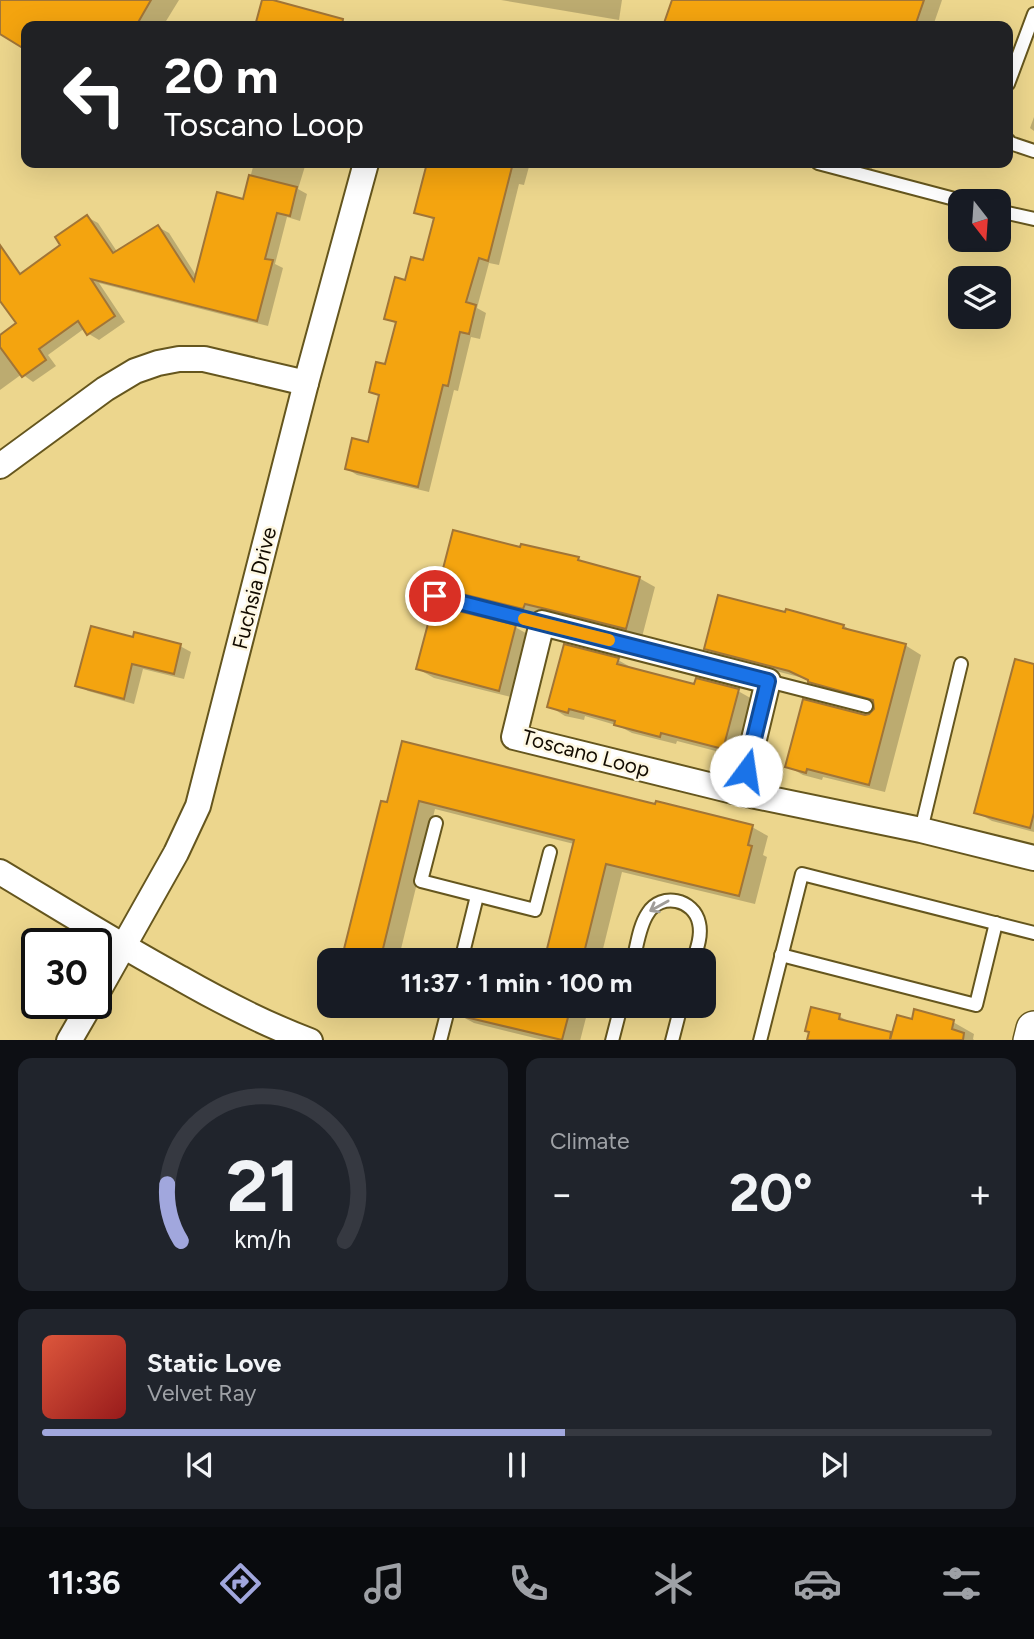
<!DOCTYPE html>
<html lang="en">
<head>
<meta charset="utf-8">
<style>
	body { margin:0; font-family:Figtree,sans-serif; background:#20242c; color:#f1f3f6; height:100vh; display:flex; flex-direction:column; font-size:26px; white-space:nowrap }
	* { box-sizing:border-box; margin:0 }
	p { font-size:23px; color:#9ea1a6 }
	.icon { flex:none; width:38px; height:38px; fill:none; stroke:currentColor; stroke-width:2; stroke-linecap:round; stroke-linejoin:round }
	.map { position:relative; height:1040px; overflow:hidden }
	.drawer { display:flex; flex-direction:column; gap:18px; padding:18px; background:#0d0f14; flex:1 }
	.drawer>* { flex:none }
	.banner { position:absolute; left:21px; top:21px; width:992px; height:147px; border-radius:14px; box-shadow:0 7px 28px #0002; background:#202124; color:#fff; overflow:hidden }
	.needle { width:46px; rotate:163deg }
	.buttons { position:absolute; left:948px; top:189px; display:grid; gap:14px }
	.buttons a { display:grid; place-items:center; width:63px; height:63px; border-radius:14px; background:#171b24; box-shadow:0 7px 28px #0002; font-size:35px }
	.speed { position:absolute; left:21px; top:928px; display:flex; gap:14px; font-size:35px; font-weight:700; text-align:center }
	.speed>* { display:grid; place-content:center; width:91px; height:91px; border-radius:50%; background:#171b24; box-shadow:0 7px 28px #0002; line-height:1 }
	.speed .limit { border:4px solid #111; border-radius:10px; background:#fff; color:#111 }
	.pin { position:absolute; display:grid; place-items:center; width:60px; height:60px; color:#fff; margin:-30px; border:4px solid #fff; border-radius:50%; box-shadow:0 2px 7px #0007 }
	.me { position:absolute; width:77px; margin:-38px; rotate:14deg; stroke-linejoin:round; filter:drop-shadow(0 0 5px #0008) }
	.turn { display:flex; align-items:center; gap:24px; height:147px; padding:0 28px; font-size:32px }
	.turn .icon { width:91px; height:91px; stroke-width:2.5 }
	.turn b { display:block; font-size:49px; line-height:60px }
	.big { font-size:52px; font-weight:700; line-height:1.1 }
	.drawer .card { flex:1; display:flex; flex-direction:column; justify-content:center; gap:10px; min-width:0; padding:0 24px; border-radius:14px; background:#20242c }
	.drawer .dial { align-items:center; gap:0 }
	.dial svg { height:182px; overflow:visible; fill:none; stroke:#363941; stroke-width:7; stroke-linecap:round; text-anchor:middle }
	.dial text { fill:#f1f3f6; stroke:none }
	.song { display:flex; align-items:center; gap:21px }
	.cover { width:84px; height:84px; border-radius:10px; background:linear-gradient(135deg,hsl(10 70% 55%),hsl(0 70% 35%)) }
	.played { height:7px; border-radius:4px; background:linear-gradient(90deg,#a1a7dd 55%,#363941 55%) }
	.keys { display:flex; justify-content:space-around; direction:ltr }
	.heat { display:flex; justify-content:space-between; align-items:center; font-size:38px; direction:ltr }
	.drawer .tiles { flex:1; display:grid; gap:18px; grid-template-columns:1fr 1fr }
	.card:last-child { grid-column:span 2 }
	.trip { position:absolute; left:317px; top:948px; width:399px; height:70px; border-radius:14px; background:#171b24; box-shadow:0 7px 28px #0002; font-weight:700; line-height:70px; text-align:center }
	.menu { display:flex; height:112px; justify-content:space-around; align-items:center; background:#090b0e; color:#9ea1a6 }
	.menu .icon { width:49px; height:49px }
	.menu .active { color:#a1a7dd }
	.menu b { font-size:32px; color:#f1f3f6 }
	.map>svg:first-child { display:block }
	.shadow { fill:#0003 }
	.building { fill:#f4a40f; stroke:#a17537; stroke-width:2 }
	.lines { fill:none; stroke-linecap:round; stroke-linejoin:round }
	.lane-casing { stroke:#65561e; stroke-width:16 }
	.street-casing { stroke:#65561e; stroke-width:28 }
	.secondary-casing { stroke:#65561e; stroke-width:38 }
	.lane { stroke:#fff; stroke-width:12 }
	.street { stroke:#fff; stroke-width:24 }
	.secondary { stroke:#fff; stroke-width:35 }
	.oneway { stroke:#a09d99 }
	.route-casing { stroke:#114b97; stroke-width:18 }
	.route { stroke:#1a73e8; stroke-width:12 }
	.slow { stroke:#f59e0b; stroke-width:12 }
	.labels { text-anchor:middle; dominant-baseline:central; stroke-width:5; stroke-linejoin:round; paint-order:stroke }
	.street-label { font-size:21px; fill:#120b00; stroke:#fef8e3 }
</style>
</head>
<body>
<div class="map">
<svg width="1034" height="1041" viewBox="0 0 1034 1041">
	<rect width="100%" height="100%" fill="#ecd68d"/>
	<g class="shadow">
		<polygon points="0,0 179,0 163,26 26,26 26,48 0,32"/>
		<polygon points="501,0 622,0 619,20"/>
		<polygon points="674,0 942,0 933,26 665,26"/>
		<polygon points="1034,117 1034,131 1030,128"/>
		<polygon points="254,163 306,163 298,189 307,194 300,221 287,217 275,264 283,268 268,326 99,283 125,322 99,340 89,334 85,328 48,355 56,366 33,382 22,374 0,390 0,337 18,324 0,298 0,284 17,272 22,275 62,245 87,217 98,223 118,253 158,227 169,233 197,277 244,201"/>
		<polygon points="450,163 530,163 524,185 519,184 499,265 489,263 477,308 486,313 480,339 471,337 458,391 454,390 429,492 357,475 347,469 369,444 381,397 371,391 387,367 397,324 386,318 407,282 424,263 435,220 416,212 442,192"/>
		<polygon points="838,163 874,163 871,172"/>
		<polygon points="522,550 578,559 588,564 639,578 655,587 642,637 539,617 456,596 440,587"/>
		<polygon points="787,611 844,626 854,632 905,645 921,655 885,792 823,777 822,780 803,775 787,766 864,716 870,716 876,709 875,704 826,690 807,679 721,657 706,648 786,615"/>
		<polygon points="515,627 531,636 515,698 434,678 418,669"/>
		<polygon points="134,639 180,646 191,652 184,679 143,669 134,704 88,691 77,685"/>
		<polygon points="618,660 634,669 696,686 738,691 754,700 739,757 677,741 676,744 632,733 619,726 585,716 584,720 565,716 549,706"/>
		<polygon points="1034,666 1034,832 992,821 976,812"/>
		<polygon points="403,743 657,806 752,827 768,836 763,855 767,857 755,904 622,872 600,961 546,961 574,844 435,809 401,949 447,961 343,961"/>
		<polygon points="408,1006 589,1006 580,1041 547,1041 474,1023 457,1014 455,1018"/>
		<polygon points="839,1016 855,1025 893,1035 913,1021 953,1022 974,1034 973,1039 975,1041 809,1041 811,1032"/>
	</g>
	<g class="building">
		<polygon points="0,0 151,0 136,26 26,26 26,50 0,34"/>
		<polygon points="262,0 273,0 343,19 342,26 255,26"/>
		<polygon points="672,0 924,0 915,26 663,26"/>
		<polygon points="427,163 513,163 488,261 479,258 466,302 476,305 469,334 460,332 448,386 443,385 418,487 345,469 352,438 368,442 379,395 369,392 376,362 385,364 396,322 384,319 395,277 405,280 411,257 423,260 434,218 414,213"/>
		<polygon points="249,175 297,187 290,216 277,213 265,259 273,260 257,321 91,279 115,316 87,335 78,321 39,349 46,360 22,377 0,347 0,335 16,323 0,301 0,245 20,274 60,245 55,237 87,215 113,253 158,225 194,281 217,192 243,199"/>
		<polygon points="453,530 520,547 521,544 579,557 578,560 640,577 626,629 546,609 525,604 523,609 438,588"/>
		<polygon points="718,595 785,612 786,609 844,625 843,628 906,644 869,785 807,769 806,773 785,767 803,699 865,715 869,714 874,709 873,700 808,682 808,680 789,671 704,649"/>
		<polygon points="433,605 516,625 499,691 416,669"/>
		<polygon points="91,626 133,637 134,632 181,644 174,674 132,664 124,699 75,686"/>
		<polygon points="564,644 619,658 617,664 694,684 696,678 739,689 723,749 661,733 660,737 614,725 615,721 569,709 568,713 547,707"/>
		<polygon points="1015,659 1034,664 1034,813 1030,828 974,813"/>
		<polygon points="402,741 655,804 656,801 753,825 748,845 752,846 739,896 606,864 582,961 544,961 574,840 419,801 380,961 341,961 381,801 387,802"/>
		<polygon points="459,1006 571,1006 562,1040 457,1015"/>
		<polygon points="811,1007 840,1014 839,1019 891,1032 890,1040 807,1040 809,1032 805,1031"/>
		<polygon points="914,1009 954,1020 952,1029 964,1033 963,1040 890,1040 897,1015 912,1019"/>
	</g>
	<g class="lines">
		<defs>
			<g id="lane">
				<polyline points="1008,84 1034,14"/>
				<polyline points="1008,140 1010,143 1034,151"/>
				<polyline points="818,163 962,201"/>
				<polyline points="999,211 1034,219"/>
				<polyline points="435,596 542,623"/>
				<polyline points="768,681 866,706"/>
				<polyline points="436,823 421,881 535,910 550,852"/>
				<polyline points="921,830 961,664"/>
				<polyline points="781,955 976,1005 996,923"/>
				<polyline points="461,961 477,896"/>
				<path d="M633,961C637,946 639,926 648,913C661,892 694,899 699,923C702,935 697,949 693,961"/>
				<polyline points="440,1041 449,1006"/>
				<polyline points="612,1041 621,1006"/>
				<polyline points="672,1041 681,1006"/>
				<polyline points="760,1041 802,874 1034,933"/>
			</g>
			<g id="street">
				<polyline points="0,466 105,389 135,371 158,363 179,359 204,359 306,383"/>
				<polyline points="741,793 768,681 542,623 514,737 741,793 921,830 1034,858"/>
				<path d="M0,872C60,908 119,945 180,978C222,1002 265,1024 310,1041"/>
				<polyline points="96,995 176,853 198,806 306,383 366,163"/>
				<polyline points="69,1041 91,1003"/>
			</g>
			<polyline id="secondary" points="1031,1041 1034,1029"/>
		</defs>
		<use href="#lane" class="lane-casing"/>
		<use href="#street" class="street-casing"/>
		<use href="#secondary" class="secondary-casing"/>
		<use href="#lane" class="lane"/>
		<use href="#street" class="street"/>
		<use href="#secondary" class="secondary"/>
	</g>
	<defs><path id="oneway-shaft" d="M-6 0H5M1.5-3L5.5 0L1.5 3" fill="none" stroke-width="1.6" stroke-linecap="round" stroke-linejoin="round" transform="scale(1.75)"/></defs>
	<use class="oneway" href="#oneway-shaft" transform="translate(659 906) rotate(151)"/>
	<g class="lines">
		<defs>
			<polyline id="route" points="435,596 768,681 746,771"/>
		</defs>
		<use href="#route" class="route-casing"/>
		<use href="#route" class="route"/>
		<polyline class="slow" points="524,619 609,640"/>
	</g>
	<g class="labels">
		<g class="street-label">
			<text transform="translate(254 588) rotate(-76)">Fuchsia Drive</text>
			<text transform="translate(586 753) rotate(15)">Toscano Loop</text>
		</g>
	</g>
</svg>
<div class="buttons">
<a><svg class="needle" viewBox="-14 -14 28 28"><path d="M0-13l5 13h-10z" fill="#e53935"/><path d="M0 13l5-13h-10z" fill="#9ea1a6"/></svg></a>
<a><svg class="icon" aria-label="layers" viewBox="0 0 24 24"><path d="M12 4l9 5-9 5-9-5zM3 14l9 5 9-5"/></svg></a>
</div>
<div class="speed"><div class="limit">30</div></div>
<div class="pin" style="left:435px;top:596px;background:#d93025"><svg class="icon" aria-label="arrive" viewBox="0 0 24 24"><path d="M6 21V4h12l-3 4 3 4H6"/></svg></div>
<svg class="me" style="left:746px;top:771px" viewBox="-20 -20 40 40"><circle r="19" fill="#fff"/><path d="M0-13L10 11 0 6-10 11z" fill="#1a73e8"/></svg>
<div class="trip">11:37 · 1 min · 100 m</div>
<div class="banner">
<div class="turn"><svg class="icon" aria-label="left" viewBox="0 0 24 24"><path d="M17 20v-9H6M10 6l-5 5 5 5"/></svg><div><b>20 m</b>Toscano Loop</div></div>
</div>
</div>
<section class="drawer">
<div class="tiles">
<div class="card dial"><svg viewBox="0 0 100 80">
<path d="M14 69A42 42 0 1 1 86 69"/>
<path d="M14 69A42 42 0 0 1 8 44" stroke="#a1a7dd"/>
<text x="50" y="56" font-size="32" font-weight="700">21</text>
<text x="50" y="72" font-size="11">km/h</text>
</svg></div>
<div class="card"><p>Climate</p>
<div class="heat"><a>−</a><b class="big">20°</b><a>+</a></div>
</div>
<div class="card">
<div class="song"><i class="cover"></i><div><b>Static Love</b><p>Velvet Ray</p></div></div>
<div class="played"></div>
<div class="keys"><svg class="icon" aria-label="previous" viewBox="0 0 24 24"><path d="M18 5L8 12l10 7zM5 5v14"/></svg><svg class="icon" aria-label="pause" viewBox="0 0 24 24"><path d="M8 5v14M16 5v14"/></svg><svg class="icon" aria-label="next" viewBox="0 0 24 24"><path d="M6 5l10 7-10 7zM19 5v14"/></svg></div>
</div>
</div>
</section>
<nav class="menu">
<b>11:36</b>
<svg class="icon active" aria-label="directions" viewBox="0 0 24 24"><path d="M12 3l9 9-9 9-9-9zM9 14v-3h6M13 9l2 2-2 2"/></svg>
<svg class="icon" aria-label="music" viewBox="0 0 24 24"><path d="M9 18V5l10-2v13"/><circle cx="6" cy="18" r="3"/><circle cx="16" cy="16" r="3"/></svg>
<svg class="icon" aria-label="phone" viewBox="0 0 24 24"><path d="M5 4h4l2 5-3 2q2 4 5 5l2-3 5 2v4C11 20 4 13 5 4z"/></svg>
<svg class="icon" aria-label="climate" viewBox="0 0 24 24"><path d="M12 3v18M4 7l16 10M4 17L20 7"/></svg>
<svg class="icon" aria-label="car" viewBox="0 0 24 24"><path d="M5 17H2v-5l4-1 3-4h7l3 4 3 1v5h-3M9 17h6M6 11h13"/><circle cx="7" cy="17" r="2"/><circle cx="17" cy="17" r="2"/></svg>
<svg class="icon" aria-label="filters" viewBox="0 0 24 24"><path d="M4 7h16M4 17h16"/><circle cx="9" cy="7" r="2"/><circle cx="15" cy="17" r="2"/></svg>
</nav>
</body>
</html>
